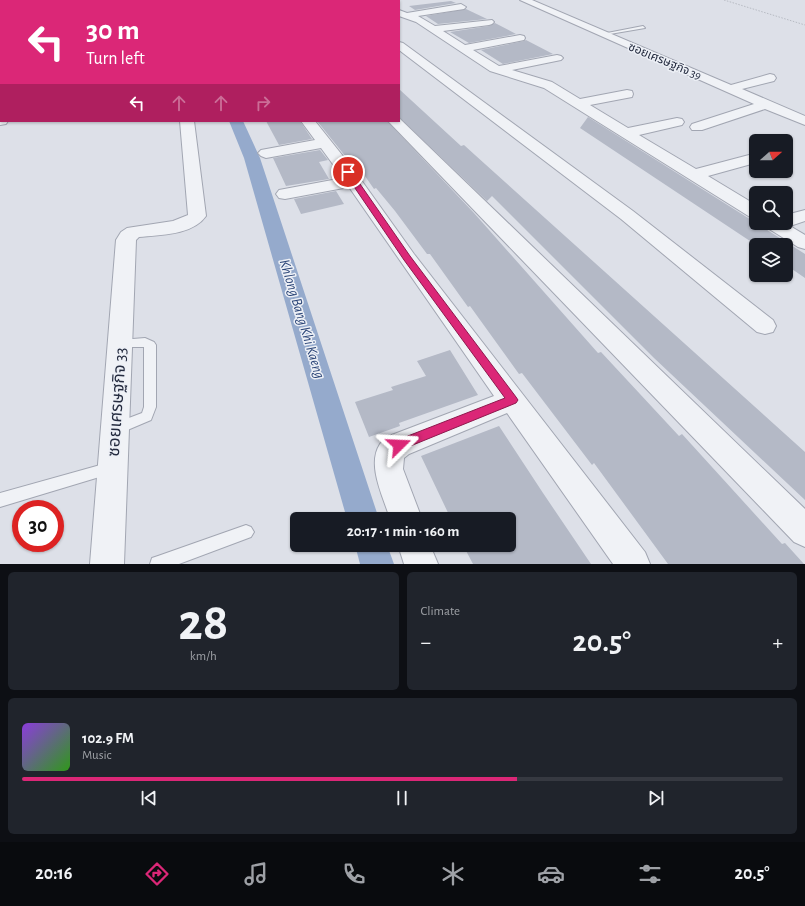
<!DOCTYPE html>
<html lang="en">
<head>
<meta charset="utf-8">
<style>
	body { margin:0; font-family:"Alegreya Sans","Noto Sans Thai",sans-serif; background:#20242c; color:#f1f3f6; height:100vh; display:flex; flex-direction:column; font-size:15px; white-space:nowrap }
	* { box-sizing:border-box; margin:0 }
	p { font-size:13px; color:#9ea1a6 }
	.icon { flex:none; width:22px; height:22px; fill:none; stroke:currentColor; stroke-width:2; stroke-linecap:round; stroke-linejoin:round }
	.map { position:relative; height:564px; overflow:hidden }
	.panel { display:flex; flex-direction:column; gap:8px; padding:8px; background:#0d0f14; flex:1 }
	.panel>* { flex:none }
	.banner { position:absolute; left:0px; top:0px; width:400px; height:122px; box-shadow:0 1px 3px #0004; background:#db2777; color:#fff; overflow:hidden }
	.needle { width:26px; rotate:69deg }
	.fabs { position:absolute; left:749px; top:134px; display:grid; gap:8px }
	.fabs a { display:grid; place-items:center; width:44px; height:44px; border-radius:6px; background:#171b24; box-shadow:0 1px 3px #0004; font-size:20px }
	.speed { position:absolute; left:12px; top:500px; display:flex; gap:8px; font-size:20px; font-weight:700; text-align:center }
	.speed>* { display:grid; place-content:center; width:52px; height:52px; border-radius:50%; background:#171b24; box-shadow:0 1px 3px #0004; line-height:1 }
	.speed .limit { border:6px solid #d22; background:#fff; color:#111 }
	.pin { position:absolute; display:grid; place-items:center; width:34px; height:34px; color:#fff; margin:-17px; border:2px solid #fff; border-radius:50%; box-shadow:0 1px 4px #0007 }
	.me { position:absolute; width:44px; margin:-22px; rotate:69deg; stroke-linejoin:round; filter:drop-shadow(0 0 3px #0008) }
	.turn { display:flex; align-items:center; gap:14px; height:84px; padding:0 20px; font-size:18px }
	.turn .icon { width:52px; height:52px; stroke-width:2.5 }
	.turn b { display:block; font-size:28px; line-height:34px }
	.lanes { display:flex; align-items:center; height:38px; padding:0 20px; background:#0003; justify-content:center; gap:20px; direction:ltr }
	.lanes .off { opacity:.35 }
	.big { font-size:30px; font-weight:600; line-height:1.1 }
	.panel .tile { flex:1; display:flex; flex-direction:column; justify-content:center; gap:6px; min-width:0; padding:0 14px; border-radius:6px; background:#20242c }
	.panel .dial { align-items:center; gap:0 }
	.dial b { font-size:52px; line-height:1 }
	.song { display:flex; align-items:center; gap:12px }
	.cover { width:48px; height:48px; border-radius:6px; background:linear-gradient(135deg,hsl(270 70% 55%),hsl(110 70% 35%)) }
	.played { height:4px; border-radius:2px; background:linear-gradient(90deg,#db2777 65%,#363941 65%) }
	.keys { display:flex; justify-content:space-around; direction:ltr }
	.heat { display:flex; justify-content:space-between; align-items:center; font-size:22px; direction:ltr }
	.panel .tiles { flex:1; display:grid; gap:8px; grid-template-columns:1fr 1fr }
	.tile:last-child { grid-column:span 2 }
	.trip { position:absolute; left:290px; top:512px; width:226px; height:40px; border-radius:6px; background:#171b24; box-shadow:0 1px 3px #0004; font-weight:600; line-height:40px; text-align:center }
	.dock { display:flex; height:64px; justify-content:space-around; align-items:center; background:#090b0e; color:#9ea1a6 }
	.dock .icon { width:28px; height:28px }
	.dock .current { color:#db2777 }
	.dock b { font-size:18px; color:#f1f3f6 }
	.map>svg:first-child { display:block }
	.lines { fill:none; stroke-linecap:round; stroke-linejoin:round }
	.canal { fill:#95aacc; fill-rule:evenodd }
	.building { fill:#b4b9c6 }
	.service-casing { stroke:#a2a6b2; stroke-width:2 }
	.minor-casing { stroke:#a2a6b2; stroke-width:2 }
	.path { stroke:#b7bbc3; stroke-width:1; stroke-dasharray:1.5 1.5; stroke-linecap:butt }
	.service { fill:#f0f2f6; fill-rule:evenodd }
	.minor { fill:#f0f2f6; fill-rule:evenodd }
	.secondary { fill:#fff; fill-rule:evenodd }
	.route { fill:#db2777; stroke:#8e194d }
	.labels { text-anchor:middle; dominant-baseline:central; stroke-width:3; stroke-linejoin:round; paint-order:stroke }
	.far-street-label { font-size:12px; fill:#252c40; stroke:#edf0f6 }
	.water-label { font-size:15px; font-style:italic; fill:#2c4678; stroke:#edf0f6 }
	.near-street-label { font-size:17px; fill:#252c40; stroke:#edf0f6 }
</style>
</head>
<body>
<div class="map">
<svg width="805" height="564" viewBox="0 0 805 564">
	<rect width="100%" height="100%" fill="#dde0e8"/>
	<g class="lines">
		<g class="canal">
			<polygon points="229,121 243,121 260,158 379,519 347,519 244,158"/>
			<polygon points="355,545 387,545 394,564 360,564"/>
		</g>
	</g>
	<g class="building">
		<polygon points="451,1 456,3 415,10 409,6"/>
		<polygon points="466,9 487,19 438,24 426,16"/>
		<polygon points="495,23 516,34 469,43 450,32 489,26"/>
		<polygon points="526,40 553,54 503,64 481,50 524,41"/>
		<polygon points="399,89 461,146 464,145 475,155 805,452 805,500 654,358 492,196 487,201 399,117"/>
		<polygon points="588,117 805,254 805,278 786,265 786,245 756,245 580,128"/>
		<polygon points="266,121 300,121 312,139 279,145"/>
		<polygon points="317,121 387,121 474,213 598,353 601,352 679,436 682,434 782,544 785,543 804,564 668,564 594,463 592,465 522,373 519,374 470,306 468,307 430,254 427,254 395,211 376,188 374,189 351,156 346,157"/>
		<polygon points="320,150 328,160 319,162 329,179 286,186 273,158"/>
		<polygon points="336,191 344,204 301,214 294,199"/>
		<polygon points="450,350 478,395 399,423 400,426 369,437 355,402 393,390 391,387 426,376 417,361"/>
		<polygon points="499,426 543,493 591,564 473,564 463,545 509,545 509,519 451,519 421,456"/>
	</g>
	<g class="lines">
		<defs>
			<g id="service">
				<polygon points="72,0 76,0 77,1 73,1"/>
				<polygon points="643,26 645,28 604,35 602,34"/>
				<polygon points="145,338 154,342 156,345 156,407 151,420 118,434 113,432 112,428 113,424 142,413 144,407 144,347 116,347 114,344 116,341 120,340"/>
				<polygon points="111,462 116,464 118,468 116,472 0,507 0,493"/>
				<polygon points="246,525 251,527 254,532 251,537 179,564 150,564 152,558 158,556"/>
			</g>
			<g id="minor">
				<rect x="354" y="0" width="11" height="1"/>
				<polygon points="520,0 532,0 731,85 770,74 774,75 776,78 774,81 742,89 805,116 805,125 765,109 702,130 692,130 690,127 692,124 754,104"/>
				<polygon points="461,4 466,7 464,9 418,16 435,26 492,20 494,22 492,24 489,25 443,31 465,45 520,35 524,36 525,38 524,40 473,50 499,66 557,55 561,56 563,58 561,60 512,70 552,82 580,99 627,90 632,91 633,94 632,97 590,105 628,128 677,118 682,119 684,122 682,125 639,135 696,169 749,155 755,157 756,159 755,163 708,176 756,205 756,218 750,217 544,88 490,71 416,22 399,16 399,10 407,13"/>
				<polygon points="399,42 403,43 633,211 773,320 776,326 773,332 765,334 757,332 621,219 399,50"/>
				<polygon points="0,117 1,121 8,121 6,124 0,125"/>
				<polygon points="399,118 805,509 805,547 794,542 388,121 399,121"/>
				<path d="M180,121H194L206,216C193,235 160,235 139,237L136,240L124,564H90L116,240L121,232L127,228L173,221L188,215Z"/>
				<path d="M301,121H315L354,170L414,254L645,552L650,564H613L507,413L409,454L404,458L403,469L422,519H390C384,498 366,465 380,444C382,441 386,439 389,436L494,396L349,187L285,199L279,198L276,194L279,190L343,178L321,148L266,158L261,156L258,153L261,150L315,140Z"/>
				<polygon points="805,210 805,221 790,226 805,235 805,249 798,247 766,227 764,223 786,223 786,215"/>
				<polygon points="398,545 430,545 438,564 404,564"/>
			</g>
		</defs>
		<use href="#service" class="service-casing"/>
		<use href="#minor" class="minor-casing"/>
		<polyline class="path" points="724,0 805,25"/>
		<use href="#service" class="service"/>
		<use href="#minor" class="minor"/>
		<g class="secondary">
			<polygon points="338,0 351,0 337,1"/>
			<polygon points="0,87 1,87 0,96"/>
		</g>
	</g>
	<polygon class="route" points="345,171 351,171 410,256 516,397 518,400 516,403 403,449 399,450 395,449 393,445 395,441 505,398 404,260 344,172"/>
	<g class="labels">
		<g class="far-street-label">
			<text transform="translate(665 61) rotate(23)">ซอยเศรษฐกิจ 39</text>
		</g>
		<g class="water-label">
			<text transform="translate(302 319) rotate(73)">Khlong Bang Khi Kaeng</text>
		</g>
		<g class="near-street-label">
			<text transform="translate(117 402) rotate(-86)">ซอยเศรษฐกิจ 33</text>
		</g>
	</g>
</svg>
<div class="fabs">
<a><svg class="needle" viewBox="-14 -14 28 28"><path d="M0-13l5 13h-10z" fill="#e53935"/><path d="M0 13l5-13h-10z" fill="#9ea1a6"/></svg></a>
<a><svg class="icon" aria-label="search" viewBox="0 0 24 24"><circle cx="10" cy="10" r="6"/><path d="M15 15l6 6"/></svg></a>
<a><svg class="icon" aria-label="layers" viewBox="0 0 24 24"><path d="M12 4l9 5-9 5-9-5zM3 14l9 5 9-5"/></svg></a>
</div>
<div class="speed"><div class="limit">30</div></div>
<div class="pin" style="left:348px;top:172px;background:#d93025"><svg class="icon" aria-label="arrive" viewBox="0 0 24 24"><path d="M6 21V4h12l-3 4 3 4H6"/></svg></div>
<svg class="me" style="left:399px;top:445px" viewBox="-20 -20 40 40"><path d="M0-17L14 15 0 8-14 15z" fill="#db2777" stroke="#fff" stroke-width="4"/></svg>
<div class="trip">20:17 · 1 min · 160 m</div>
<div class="banner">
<div class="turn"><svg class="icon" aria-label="left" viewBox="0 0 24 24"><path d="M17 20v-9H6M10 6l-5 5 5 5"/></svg><div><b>30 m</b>Turn left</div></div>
<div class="lanes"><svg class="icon" aria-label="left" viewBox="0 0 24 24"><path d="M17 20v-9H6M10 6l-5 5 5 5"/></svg><svg class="icon off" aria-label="ahead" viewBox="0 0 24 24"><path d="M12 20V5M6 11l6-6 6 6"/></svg><svg class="icon off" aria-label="ahead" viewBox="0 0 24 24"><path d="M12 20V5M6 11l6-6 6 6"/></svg><svg class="icon off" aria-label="right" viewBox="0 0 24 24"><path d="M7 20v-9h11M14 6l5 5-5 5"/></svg></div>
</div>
</div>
<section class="panel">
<div class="tiles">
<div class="tile dial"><b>28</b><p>km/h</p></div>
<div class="tile"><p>Climate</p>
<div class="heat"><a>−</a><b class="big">20.5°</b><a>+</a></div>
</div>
<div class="tile">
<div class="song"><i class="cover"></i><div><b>102.9 FM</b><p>Music</p></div></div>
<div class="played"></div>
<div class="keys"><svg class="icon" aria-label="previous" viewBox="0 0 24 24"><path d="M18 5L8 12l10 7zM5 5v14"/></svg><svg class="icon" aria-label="pause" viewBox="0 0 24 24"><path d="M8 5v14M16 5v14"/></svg><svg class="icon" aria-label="next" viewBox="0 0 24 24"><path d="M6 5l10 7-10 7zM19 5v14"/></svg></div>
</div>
</div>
</section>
<nav class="dock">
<b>20:16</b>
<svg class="icon current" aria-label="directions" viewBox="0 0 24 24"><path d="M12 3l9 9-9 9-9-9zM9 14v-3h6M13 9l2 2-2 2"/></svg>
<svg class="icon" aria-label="music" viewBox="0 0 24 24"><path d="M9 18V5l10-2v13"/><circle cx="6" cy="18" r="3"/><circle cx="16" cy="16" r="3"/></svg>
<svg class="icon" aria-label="phone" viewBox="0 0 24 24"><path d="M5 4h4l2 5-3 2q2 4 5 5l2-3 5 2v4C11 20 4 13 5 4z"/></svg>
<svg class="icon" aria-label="climate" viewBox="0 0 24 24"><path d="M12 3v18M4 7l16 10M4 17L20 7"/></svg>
<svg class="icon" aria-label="car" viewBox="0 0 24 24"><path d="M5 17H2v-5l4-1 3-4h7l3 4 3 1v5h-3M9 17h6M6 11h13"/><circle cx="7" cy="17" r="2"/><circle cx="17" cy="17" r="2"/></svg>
<svg class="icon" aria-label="filters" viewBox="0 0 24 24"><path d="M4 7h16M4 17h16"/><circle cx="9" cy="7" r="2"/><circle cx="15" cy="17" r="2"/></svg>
<b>20.5°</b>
</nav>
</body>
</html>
